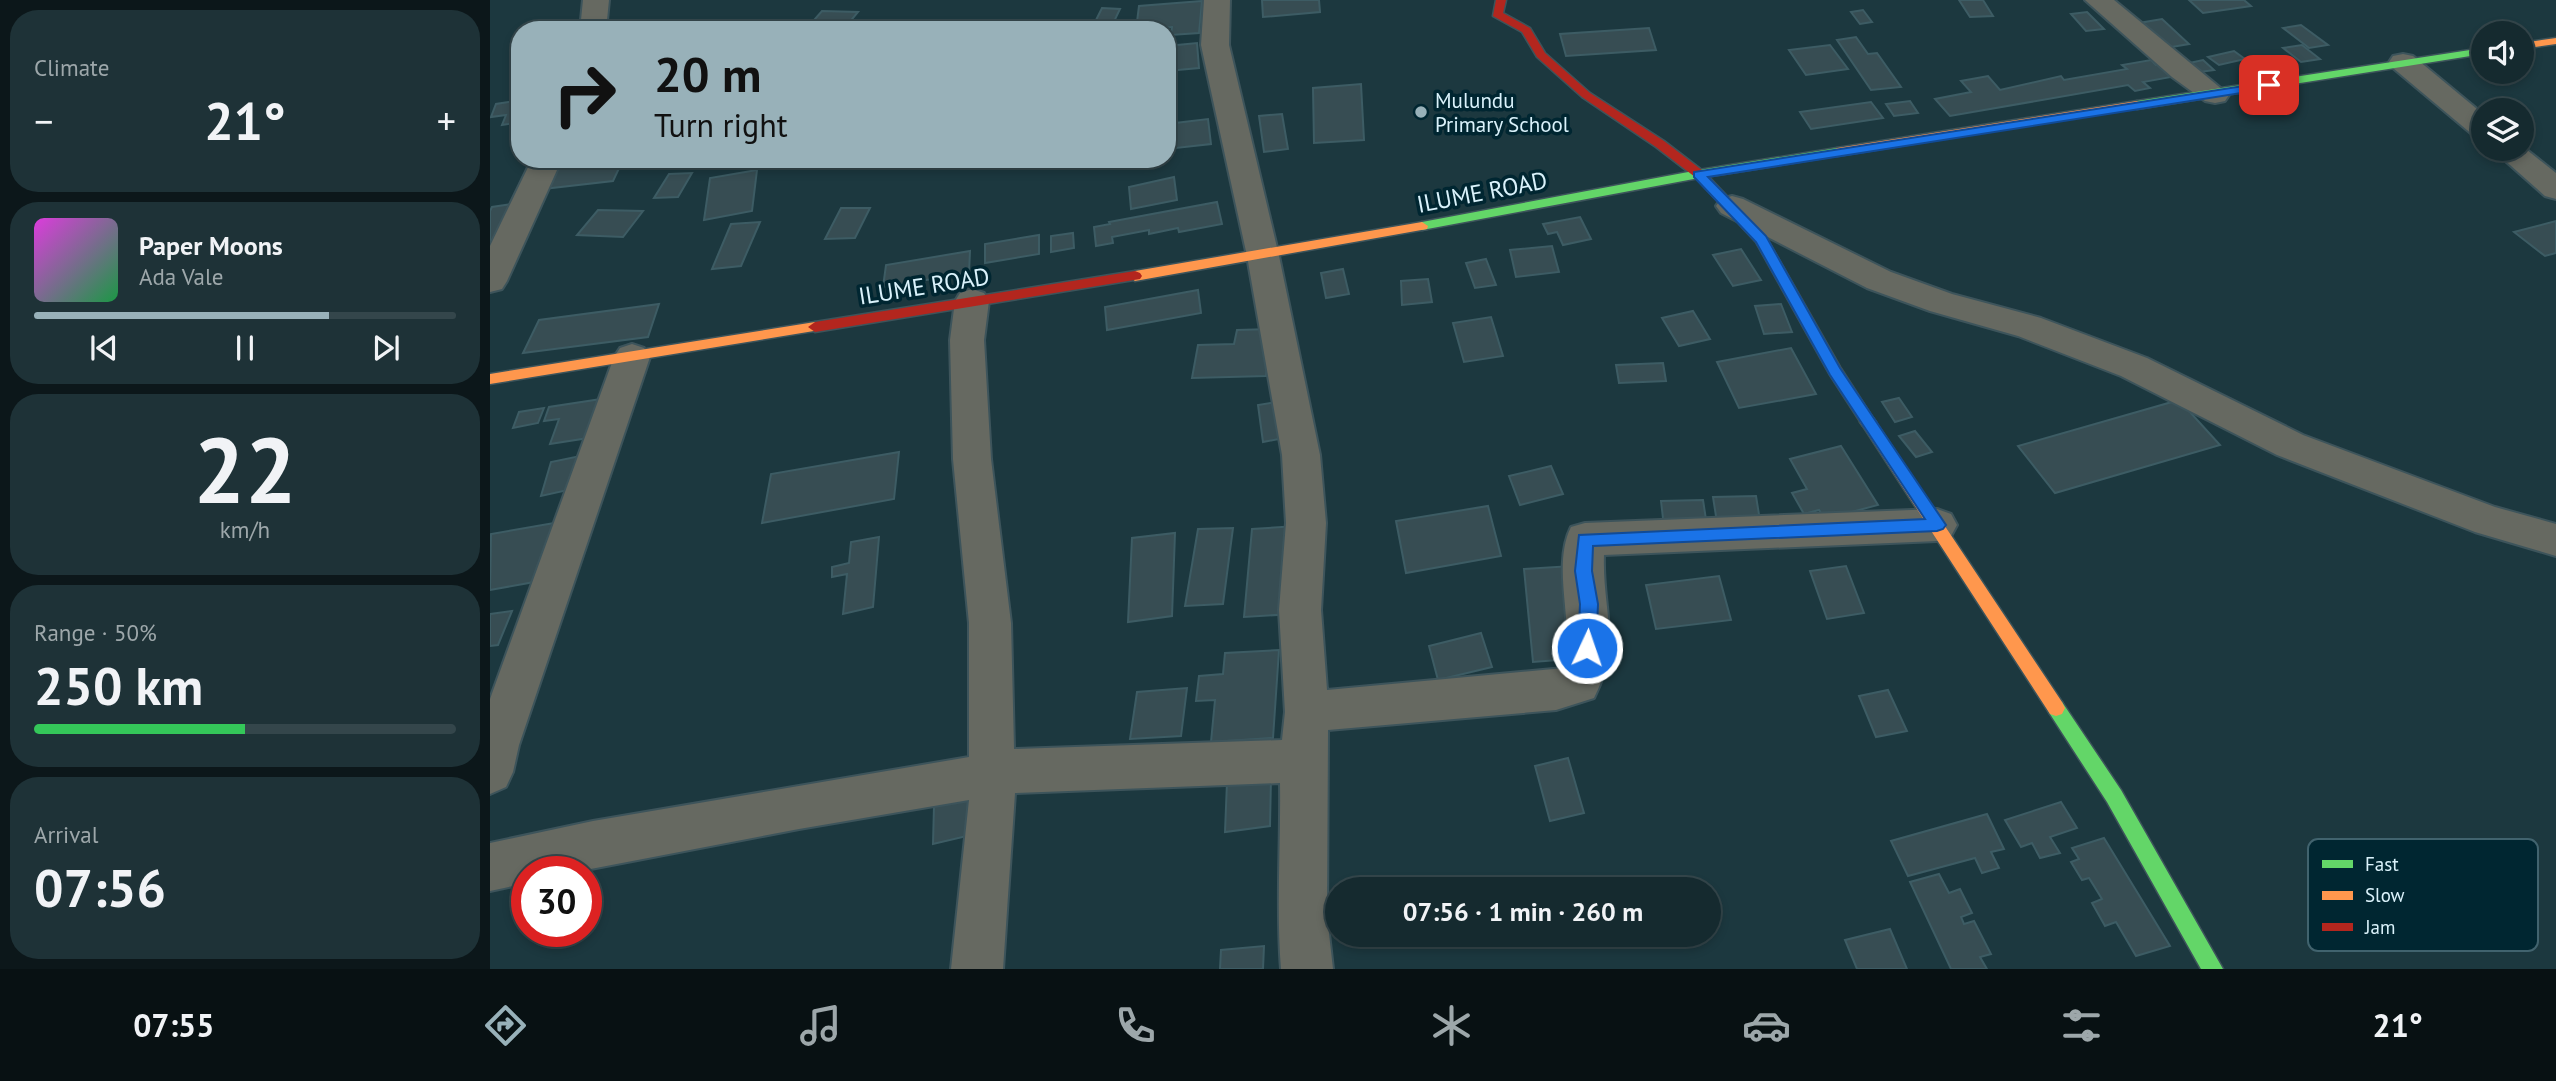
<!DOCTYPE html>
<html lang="en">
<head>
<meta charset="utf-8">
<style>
	body { margin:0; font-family:"PT Sans",sans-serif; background:#1e3237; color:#f1f3f6; height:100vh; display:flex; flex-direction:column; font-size:26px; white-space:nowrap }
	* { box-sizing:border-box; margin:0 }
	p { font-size:23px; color:#9da7aa }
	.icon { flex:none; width:38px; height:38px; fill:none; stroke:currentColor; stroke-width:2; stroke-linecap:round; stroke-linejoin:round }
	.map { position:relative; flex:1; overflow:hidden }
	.details { display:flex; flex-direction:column; gap:10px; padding:10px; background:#0c171a; width:490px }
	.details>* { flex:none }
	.top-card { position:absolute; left:21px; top:21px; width:665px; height:147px; border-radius:28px; box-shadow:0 4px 10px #0003,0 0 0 2px #34464b; background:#98b1b9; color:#111; overflow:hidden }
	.fabs { position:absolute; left:1981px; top:21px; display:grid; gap:14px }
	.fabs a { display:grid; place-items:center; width:63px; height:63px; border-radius:50%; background:#152a2f; box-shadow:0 4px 10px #0003,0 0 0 2px #34464b; font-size:35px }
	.speed { position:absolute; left:21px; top:856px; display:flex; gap:14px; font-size:35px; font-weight:700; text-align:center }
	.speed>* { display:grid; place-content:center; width:91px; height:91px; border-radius:50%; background:#152a2f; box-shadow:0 4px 10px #0003,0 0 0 2px #34464b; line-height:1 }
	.speed .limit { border:10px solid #d22; background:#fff; color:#111 }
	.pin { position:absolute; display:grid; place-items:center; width:60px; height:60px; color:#fff; margin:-30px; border-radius:14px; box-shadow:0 4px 10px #0006 }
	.me { position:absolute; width:77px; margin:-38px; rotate:3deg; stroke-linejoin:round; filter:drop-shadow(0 0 5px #0008) }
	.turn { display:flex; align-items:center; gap:24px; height:147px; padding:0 28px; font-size:32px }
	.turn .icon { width:91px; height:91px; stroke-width:2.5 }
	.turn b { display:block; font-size:49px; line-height:60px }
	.big { font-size:52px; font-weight:700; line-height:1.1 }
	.details .widget { flex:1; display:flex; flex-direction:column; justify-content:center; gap:10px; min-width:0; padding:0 24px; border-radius:28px; background:#1e3237 }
	.details .dial { align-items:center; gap:0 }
	.dial b { font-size:91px; line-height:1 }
	.song { display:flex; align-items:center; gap:21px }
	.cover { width:84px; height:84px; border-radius:10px; background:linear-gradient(135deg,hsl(300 70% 55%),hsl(140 70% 35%)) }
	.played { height:7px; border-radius:4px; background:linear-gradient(90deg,#98b1b9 70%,#34464b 70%) }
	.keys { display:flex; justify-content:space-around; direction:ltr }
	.heat { display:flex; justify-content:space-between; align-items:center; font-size:38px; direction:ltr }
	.charge { height:10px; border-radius:5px; background:linear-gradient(90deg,#34c759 50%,#34464b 0) }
	.trip { position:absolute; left:835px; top:877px; width:396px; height:70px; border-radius:35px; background:#152a2f; box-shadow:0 4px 10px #0003,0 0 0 2px #34464b; font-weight:700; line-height:70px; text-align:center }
	.tab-bar { display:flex; height:112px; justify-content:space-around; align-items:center; background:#081113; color:#9da7aa }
	.tab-bar .icon { width:49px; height:49px }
	.tab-bar .active { color:#98b1b9 }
	.tab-bar b { font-size:32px; color:#f1f3f6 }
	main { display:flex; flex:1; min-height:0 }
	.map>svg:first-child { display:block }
	.building { fill:#374d53; stroke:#3d5c64; stroke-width:2 }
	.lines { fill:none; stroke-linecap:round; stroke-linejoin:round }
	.street-casing { stroke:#3d545b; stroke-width:4 }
	.fast-casing { stroke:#3d545b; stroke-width:3 }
	.slow-casing { stroke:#3d545b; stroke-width:3 }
	.jam-casing { stroke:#3d545b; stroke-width:3 }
	.street { fill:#666961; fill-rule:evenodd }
	.fast { fill:#63d668; fill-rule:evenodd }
	.slow { fill:#ff974d; fill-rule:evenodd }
	.jam { fill:#b3261e; fill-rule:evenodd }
	.route { fill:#1a73e8; stroke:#114b97; stroke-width:2 }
	.poi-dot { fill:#98b1b9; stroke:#002631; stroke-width:2.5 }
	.labels { text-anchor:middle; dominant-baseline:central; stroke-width:7; stroke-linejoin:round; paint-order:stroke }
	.far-poi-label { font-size:21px; fill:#daf2fb; stroke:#002631; text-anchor:start }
	.street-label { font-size:24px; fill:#daf2fb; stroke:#002631 }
	.key { fill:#002631; stroke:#41636e; stroke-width:2 }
	.key-label { font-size:19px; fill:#daf2fb }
</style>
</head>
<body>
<main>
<section class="details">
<div class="widget"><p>Climate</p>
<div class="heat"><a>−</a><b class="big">21°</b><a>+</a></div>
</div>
<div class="widget">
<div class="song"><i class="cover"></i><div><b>Paper Moons</b><p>Ada Vale</p></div></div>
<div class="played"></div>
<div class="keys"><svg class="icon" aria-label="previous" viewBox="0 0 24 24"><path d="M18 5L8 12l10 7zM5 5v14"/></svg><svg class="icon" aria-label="pause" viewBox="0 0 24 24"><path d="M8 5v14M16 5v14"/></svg><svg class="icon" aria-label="next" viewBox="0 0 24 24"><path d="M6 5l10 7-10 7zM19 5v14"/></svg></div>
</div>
<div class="widget dial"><b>22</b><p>km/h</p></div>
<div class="widget"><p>Range · 50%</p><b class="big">250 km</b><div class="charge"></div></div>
<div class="widget"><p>Arrival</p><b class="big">07:56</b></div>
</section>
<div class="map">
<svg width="2066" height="969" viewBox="0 0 2066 969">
	<rect width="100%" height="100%" fill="#1c383f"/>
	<g class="building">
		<polygon points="772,0 829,0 830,12 773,17"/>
		<polygon points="1469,0 1493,0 1503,16 1480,17"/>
		<polygon points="1699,0 1754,0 1761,6 1713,13"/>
		<polygon points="712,1 709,33 681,35 682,27 646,30 649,6"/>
		<polygon points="612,8 630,9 620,30 601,30"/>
		<polygon points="1373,10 1382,22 1370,24 1361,12"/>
		<polygon points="332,11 368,12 354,29 317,28"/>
		<polygon points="1597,12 1614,29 1596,31 1581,14"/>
		<polygon points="1672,19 1699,44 1676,48 1649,23"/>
		<polygon points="1811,25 1838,45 1819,48 1793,28"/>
		<polygon points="1159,28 1166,50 1076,56 1070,34"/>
		<polygon points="1366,37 1378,54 1387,53 1411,87 1381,90 1347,40"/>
		<polygon points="707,43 709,68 677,71 677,46"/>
		<polygon points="1340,45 1358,69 1316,75 1299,50"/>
		<polygon points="1812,45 1830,59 1811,62 1793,48"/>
		<polygon points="1744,51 1755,59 1729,65 1718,57"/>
		<polygon points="1661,60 1666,65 1678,63 1692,75 1653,82 1660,88 1645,91 1638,85 1460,116 1445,99 1481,92 1471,81 1498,76 1510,90 1571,76 1574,80 1637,69 1632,65"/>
		<polygon points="1713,60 1724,70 1710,72 1699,63"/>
		<polygon points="871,84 874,140 824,143 823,88"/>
		<polygon points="30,100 30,122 12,125 16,115 1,117 6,104"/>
		<polygon points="1420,101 1428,113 1404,116 1396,104"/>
		<polygon points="1381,102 1393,118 1321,129 1310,112"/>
		<polygon points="792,114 798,149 774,152 769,116"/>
		<polygon points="718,119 721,144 677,149 677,124"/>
		<polygon points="171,159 221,159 219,162 167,167"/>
		<polygon points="132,162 123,181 53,189 62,170"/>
		<polygon points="267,170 262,211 214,220 220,178"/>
		<polygon points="202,173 188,197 164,198 179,174"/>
		<polygon points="684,177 687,200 641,209 639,187"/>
		<polygon points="727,202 732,224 689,232 688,228 659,234 659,230 622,237 623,243 606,246 604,227 620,224 619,222"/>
		<polygon points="29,203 0,265 0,211 2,207"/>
		<polygon points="351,208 380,208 365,238 335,239"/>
		<polygon points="108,210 153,211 133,237 87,235"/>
		<polygon points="1090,217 1101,239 1073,245 1067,232 1058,234 1053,224"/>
		<polygon points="2066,221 2066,253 2055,256 2024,232"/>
		<polygon points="270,222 251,266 222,269 241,224"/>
		<polygon points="583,233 584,248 561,252 561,236"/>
		<polygon points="549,235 549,254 495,263 495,244"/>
		<polygon points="1062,246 1069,272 1026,277 1020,250"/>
		<polygon points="1251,249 1271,280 1243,286 1223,255"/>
		<polygon points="480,251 479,273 393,287 396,265"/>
		<polygon points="996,259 1006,285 985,288 976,263"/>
		<polygon points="853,269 859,294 836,298 831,273"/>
		<polygon points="938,279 942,302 912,305 911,281"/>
		<polygon points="708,290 711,313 617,330 615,307"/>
		<polygon points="169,304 158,337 33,353 49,320"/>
		<polygon points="1291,304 1302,332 1274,334 1265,306"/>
		<polygon points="1203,311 1220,339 1189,346 1172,318"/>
		<polygon points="1001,317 1013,356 974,362 963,323"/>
		<polygon points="783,329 776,376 702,378 708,345 744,344 747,330"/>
		<polygon points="1301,348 1326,394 1249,408 1227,362"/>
		<polygon points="1173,363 1176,381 1129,383 1126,365"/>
		<polygon points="124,397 111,436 60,444 69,419 54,421 59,407"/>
		<polygon points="1409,398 1422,417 1405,422 1392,402"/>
		<polygon points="1689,400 1730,445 1565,493 1528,446"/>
		<polygon points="794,401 799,437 773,442 768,405"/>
		<polygon points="54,408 48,423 23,428 29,412"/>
		<polygon points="1425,431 1442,452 1426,457 1409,436"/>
		<polygon points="1351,446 1388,505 1335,519 1329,510 1314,514 1302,493 1317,489 1300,459"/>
		<polygon points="409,452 404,499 272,523 281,474"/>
		<polygon points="95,455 87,488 51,496 61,462"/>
		<polygon points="1061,466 1073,494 1030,505 1019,476"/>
		<polygon points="1266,496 1271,527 1228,529 1223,497"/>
		<polygon points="1213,500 1217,526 1174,527 1171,501"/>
		<polygon points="998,506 1011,556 916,573 906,521"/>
		<polygon points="64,523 44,582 0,590 1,534"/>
		<polygon points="807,526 802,614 754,617 762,529"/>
		<polygon points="743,528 733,604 695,606 708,529"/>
		<polygon points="685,533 682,616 638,622 642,538"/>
		<polygon points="389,537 383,607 353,614 357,574 342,577 342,567 359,563 361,542"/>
		<polygon points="1082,566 1094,658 1043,662 1034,569"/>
		<polygon points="1356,566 1374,613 1337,619 1320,571"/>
		<polygon points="1229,576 1241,620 1166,629 1156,585"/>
		<polygon points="22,611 8,645 0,646 0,614"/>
		<polygon points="991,633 1002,667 948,680 939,646"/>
		<polygon points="789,650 783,738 721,742 725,700 706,701 709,676 733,674 735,653"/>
		<polygon points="697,688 691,736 640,739 647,692"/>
		<polygon points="1398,690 1417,731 1386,737 1369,696"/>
		<polygon points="1078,758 1094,813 1060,821 1045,766"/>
		<polygon points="781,777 780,826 735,832 737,782"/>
		<polygon points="478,798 477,836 443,844 444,806"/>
		<polygon points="1571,802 1587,828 1560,837 1570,853 1550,858 1542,843 1531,847 1515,820"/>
		<polygon points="1497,814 1514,849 1501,852 1509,868 1492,873 1485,858 1418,876 1401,841"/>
		<polygon points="1614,838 1680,946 1646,956 1626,922 1615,926 1602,903 1612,899 1599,878 1592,880 1581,862 1589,859 1582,848"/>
		<polygon points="1449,874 1459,893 1470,889 1482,913 1471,917 1474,924 1484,921 1501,954 1490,957 1497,969 1461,969 1420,882"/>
		<polygon points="1400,929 1417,969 1367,969 1355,940"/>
		<polygon points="774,946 773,969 730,969 731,950"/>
	</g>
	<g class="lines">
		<defs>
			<g id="street">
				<polygon points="93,0 119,0 116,30 90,30"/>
				<path d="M714,0H740L739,45L789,256L830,455L836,523L831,610L837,690L1074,668C1085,624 1061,567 1081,527L1095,523L1447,509L1461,514L1467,525L1461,536L1447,541L1114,555C1112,610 1132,643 1104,698L1066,710L838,730L837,916L843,969H791C786,907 791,845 790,783L525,793L513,969H461L479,800L309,829L85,872H37V883L0,891V843L103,821L479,757V623L463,459L460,340L465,301L470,293L482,289L494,293L499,301L494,340L501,459L521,623L524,749L792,740L795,712L789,610L796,523L792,455L757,256L711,45Z"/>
				<polygon points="1595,0 1624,0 1739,95 1735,101 1725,103 1715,101 1682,77"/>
				<polygon points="1913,54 1923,56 1993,114 1993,138 1983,135 1903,68 1899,62 1903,56"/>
				<polygon points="2032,146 2066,173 2066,199 2055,196 2002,149 2032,149"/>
				<polygon points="42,159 72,159 17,281 12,289 0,292 0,246"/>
				<polygon points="1242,196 1253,199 1401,272 1462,294 1551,318 1657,358 1813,435 2005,507 2066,524 2066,556 1985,532 1787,455 1631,376 1528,336 1440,311 1377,288 1231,213 1226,206 1231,199"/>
				<polygon points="142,344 154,348 160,357 29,745 23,772 16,787 0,794 0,699 124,357 130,348"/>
			</g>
			<g id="fast">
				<polygon points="1993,48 1993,54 1647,109 1641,105 1647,101"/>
				<polygon points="1347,148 1351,149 1351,155 1209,178 932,230 926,226 932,222 1209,170"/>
				<polygon points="1566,700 1572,702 1631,790 1733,969 1711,969 1617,802 1560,714 1557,708 1560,702"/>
			</g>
			<g id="slow">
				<polygon points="2066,38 2066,44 2032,49 2032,43"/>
				<polygon points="1647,101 1653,105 1651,107 1347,156 1341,152 1347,148"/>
				<polygon points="932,222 938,226 937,229 645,281 638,276 645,271"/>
				<polygon points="325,322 330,324 332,327 330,330 0,384 0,374"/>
				<polygon points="1378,416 1383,418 1572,702 1575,708 1572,714 1566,716 1560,714 1373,426 1370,422"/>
			</g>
			<g id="jam">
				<polygon points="1006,0 1016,0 1013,13 1040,28 1055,53 1100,93 1174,141 1213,171 1276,237 1350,367 1383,418 1386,422 1383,426 1373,426 1340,375 1266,242 1205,177 1166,147 1092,97 1047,57 1032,32 1003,16"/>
				<polygon points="645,271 650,273 652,276 650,279 325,332 318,327 325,322"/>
			</g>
		</defs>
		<use href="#street" class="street-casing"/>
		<use href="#fast" class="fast-casing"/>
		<use href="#slow" class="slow-casing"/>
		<use href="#jam" class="jam-casing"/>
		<use href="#street" class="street"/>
		<use href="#fast" class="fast"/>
		<use href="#slow" class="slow"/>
		<use href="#jam" class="jam"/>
	</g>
	<polygon class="route" points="1779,82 1783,83 1783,88 1218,177 1276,236 1350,368 1456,525 1453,529 1447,531 1103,546 1102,571 1108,604 1106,648 1103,653 1097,655 1091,653 1088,648 1090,604 1085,571 1089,535 1435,519 1340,375 1266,242 1204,177 1204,172"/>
	<circle class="poi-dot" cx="931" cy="112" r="7"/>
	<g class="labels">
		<g class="far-poi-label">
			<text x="945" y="100">Mulundu<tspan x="945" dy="24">Primary School</tspan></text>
		</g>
		<g class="street-label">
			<text transform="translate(992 192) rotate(-11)">ILUME ROAD</text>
			<text transform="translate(434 286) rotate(-9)">ILUME ROAD</text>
		</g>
	</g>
	<rect x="1818" y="839" width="230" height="112" rx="10" class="key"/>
	<rect x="1832" y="860" width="31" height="8" fill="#63d668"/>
	<rect x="1832" y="891" width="31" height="9" fill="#ff974d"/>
	<rect x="1832" y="923" width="31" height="8" fill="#b3261e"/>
	<g class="key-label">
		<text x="1875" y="871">Fast</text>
		<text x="1875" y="902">Slow</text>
		<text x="1875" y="934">Jam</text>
	</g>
</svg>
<div class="fabs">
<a><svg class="icon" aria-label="sound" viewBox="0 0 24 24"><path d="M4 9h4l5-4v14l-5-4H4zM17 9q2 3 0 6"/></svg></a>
<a><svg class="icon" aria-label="layers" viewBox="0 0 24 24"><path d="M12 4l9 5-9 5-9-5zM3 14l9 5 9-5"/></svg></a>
</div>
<div class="speed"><div class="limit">30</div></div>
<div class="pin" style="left:1779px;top:85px;background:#d93025"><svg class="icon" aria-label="arrive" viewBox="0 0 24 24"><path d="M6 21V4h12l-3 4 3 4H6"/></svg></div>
<svg class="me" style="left:1097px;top:648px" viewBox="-20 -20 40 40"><circle r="17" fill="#1a73e8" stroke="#fff" stroke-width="3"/><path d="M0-11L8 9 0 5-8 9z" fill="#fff"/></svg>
<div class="trip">07:56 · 1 min · 260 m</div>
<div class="top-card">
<div class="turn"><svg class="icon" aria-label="right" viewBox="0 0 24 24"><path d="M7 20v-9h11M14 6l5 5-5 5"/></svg><div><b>20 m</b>Turn right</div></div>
</div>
</div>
</main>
<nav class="tab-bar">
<b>07:55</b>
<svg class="icon active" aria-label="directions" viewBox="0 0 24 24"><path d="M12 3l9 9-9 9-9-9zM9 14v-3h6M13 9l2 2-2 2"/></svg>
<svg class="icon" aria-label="music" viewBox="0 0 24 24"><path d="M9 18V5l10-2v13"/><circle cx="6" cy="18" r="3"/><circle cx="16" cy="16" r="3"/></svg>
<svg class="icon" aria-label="phone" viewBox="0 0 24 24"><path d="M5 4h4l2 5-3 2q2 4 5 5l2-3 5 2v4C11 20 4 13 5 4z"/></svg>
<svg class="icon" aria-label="climate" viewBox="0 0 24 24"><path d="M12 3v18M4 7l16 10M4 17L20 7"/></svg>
<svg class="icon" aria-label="car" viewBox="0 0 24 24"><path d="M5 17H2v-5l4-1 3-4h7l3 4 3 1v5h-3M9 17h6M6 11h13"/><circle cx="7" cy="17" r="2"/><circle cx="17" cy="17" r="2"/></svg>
<svg class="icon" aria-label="filters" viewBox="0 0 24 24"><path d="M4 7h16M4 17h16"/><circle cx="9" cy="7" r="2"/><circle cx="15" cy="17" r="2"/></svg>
<b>21°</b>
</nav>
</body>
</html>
